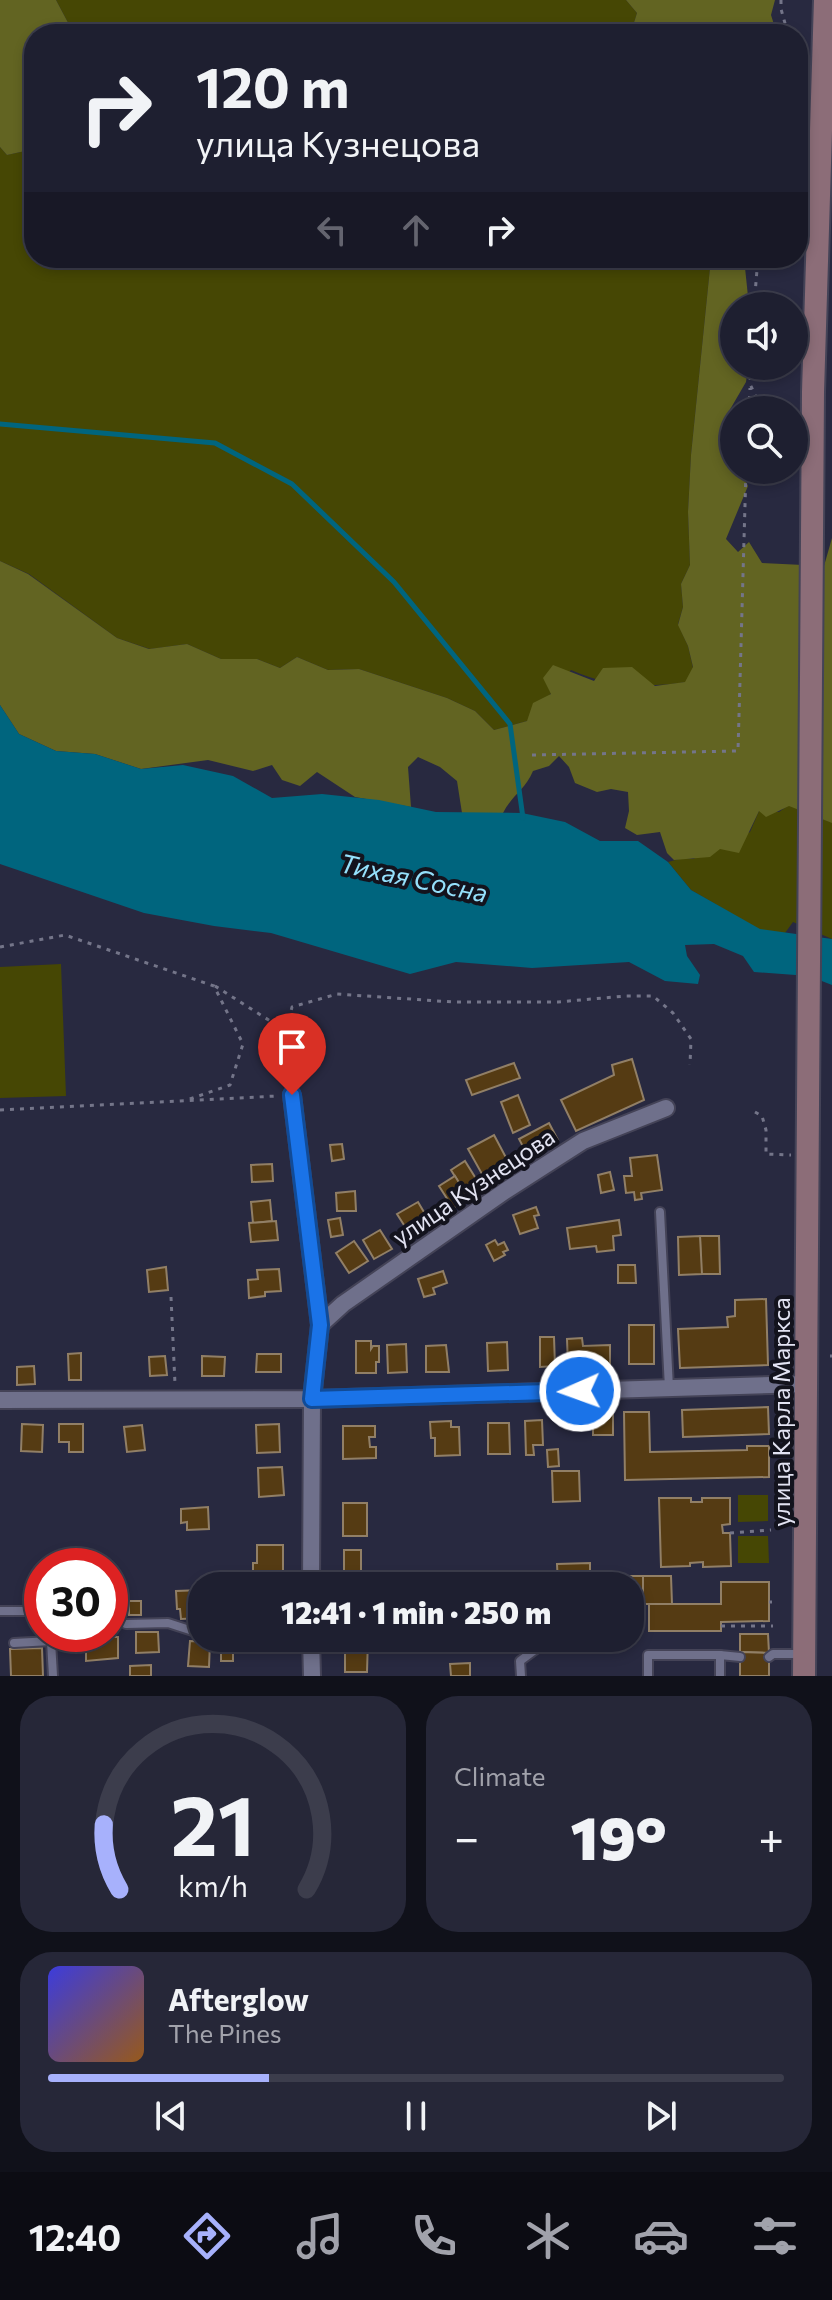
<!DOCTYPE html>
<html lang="en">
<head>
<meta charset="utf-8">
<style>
	body { margin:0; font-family:Commissioner,sans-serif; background:#262738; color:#f1f3f6; height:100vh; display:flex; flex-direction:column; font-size:30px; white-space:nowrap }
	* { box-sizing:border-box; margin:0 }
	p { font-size:26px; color:#a1a2ab }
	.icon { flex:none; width:44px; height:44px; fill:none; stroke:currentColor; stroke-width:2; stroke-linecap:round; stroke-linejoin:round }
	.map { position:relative; height:1676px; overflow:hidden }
	.details { display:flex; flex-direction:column; gap:20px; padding:20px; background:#10111a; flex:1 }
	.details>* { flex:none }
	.guide { position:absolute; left:24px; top:24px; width:784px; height:244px; border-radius:32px; box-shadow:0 4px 12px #0003,0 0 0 2px #3c3d4c; background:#1e1f30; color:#f1f3f6; overflow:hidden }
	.buttons { position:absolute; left:720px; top:292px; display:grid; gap:16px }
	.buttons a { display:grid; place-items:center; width:88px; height:88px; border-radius:50%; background:#1e1f30; box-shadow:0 4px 12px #0003,0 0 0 2px #3c3d4c; font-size:40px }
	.speed { position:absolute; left:24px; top:1548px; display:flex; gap:16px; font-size:40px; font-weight:700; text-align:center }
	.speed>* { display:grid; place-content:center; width:104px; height:104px; border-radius:50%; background:#1e1f30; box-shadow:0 4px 12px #0003,0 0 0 2px #3c3d4c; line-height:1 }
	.speed .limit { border:12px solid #d22; background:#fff; color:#111 }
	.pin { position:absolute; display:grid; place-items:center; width:68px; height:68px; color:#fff; margin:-82px -34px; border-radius:50% 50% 50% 0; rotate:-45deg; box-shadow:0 0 8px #0007 }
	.pin .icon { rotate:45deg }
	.me { position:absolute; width:88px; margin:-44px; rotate:268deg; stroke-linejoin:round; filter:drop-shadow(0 0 6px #0008) }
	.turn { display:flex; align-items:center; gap:28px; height:168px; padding:0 40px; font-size:36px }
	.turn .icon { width:104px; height:104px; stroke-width:2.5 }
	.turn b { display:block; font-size:56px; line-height:68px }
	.lanes { display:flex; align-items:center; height:76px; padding:0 40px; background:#0003; justify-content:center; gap:40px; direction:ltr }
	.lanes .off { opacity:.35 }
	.big { font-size:60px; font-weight:800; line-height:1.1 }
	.details .card { flex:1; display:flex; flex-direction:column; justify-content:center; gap:12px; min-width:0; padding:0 28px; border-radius:32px; background:#262738 }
	.details .dial { align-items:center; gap:0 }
	.dial svg { height:208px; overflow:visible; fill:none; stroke:#3c3d4c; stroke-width:7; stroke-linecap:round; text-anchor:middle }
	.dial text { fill:#f1f3f6; stroke:none }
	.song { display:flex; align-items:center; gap:24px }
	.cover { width:96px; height:96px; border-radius:12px; background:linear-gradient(135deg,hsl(240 70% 55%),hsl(30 70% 35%)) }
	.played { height:8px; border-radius:4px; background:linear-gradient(90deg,#a7b1fc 30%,#3c3d4c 30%) }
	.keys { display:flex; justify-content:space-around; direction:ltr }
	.heat { display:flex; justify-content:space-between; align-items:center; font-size:44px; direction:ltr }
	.details .tiles { flex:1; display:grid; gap:20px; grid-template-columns:1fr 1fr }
	.card:last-child { grid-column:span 2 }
	.trip { position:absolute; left:188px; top:1572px; width:456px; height:80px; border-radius:32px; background:#1e1f30; box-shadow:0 4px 12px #0003,0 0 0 2px #3c3d4c; font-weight:800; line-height:80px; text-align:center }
	.menu { display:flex; height:128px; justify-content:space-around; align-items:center; background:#0c0c13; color:#a1a2ab }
	.menu .icon { width:56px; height:56px }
	.menu .current { color:#a7b1fc }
	.menu b { font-size:36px; color:#f1f3f6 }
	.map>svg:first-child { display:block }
	.green { fill:#464704 }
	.forest { fill:#626422 }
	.water { fill:#00657e }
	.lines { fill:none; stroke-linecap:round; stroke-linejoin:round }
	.stream { stroke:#00657e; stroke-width:5 }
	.building { fill:#553b13; stroke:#917f66; stroke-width:2 }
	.service-casing { stroke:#444357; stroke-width:12 }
	.minor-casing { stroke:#444357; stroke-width:20 }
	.secondary-casing { stroke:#444357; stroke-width:26 }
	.path { stroke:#747589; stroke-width:3; stroke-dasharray:4 6; stroke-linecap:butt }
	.service { stroke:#6f708b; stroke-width:8 }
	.minor { stroke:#6f708b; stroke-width:16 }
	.secondary { stroke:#8c6d78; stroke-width:22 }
	.route-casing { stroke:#114b97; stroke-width:20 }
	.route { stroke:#1a73e8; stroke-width:14 }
	.labels { text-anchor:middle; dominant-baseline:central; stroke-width:8; stroke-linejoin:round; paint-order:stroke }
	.street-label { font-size:24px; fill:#e2e3f2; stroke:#13131d }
	.water-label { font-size:26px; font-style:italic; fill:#95e0fb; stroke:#13131d }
</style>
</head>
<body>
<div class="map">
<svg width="832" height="1676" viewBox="0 0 832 1676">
	<rect width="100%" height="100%" fill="#282940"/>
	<g class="green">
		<polygon points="56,0 626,0 637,13 632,29 625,34 74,34"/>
		<path d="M0,147L7,155L25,151L23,170L34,183V258H708L710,268L691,455L688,512L690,565L681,584L683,607L678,624L688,646L693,668L686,682C646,688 608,687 571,670L527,721L494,730L475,711L447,698L359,669L328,670L297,657L280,668L257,659H221L187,644L150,649L117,638L29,574L0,561Z"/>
		<polygon points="832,558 832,939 793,922 785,933 760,930 691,890 668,862 683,858 693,859 719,848 750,832 759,811 779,812 789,805 830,822"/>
		<polygon points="61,964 66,1096 0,1098 0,967"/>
		<polygon points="738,1495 768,1495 768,1521 738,1522"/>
		<polygon points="738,1536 768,1536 769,1563 738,1563"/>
	</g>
	<g class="forest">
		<polygon points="0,0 56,0 74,34 34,34 34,183 23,170 25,151 7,155 0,147"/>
		<polygon points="626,0 775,0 771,15 777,34 625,34 632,29 637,13"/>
		<path d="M708,258H744L749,306H734V366H748L746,382L728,413L734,421V449L727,448L734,459V470H740L748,486L726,539L738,552L749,542L762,563L824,566L832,538V823L789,806L766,817L759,811L739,853L720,849L710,857L674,860L667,853L660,832L637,835L625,828L629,811L628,792L611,789L597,792L575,783L569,767L559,756L549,766L533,771C525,790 512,795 503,813H462L457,781L440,767L418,757L408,767L411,807L355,797L317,772L300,786L282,780L272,765L253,771L208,760L141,769L95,754L56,751L19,734L0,705V561L28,574L117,638L149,649L187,644L221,659H257L280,668L297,657L328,670L359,669L447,698L475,711L494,730L527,721L533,703L551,694L543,678L553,665L594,681L603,668L632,667L655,686L685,682L693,667L688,646L678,625L683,607L681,584L690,565L688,512L691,455L710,268Z"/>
	</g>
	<polygon class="water" points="0,705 19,734 56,751 95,754 141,769 183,765 233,776 272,798 322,794 379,800 436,812 522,813 565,822 600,841 638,841 668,862 691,890 760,929 832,939 832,985 809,976 754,972 743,956 714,944 685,945 687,956 700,975 698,984 665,981 629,962 532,968 456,962 410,974 271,933 214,926 144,913 0,864"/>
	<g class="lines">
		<polyline class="stream" points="0,424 215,443 292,484 394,582 510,724 523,818"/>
	</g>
	<g class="building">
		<polygon points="632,1059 644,1100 576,1131 561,1100 614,1075 612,1065"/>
		<polygon points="514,1063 520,1078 472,1095 466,1080"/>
		<polygon points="518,1095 530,1125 513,1133 501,1102"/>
		<polygon points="549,1123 558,1140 528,1156 519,1139"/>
		<polygon points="494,1135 512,1169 487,1183 468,1149"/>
		<polygon points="342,1144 344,1159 332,1161 330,1145"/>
		<polygon points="657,1155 662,1190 641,1193 642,1199 635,1200 634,1192 626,1193 624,1176 632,1176 630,1158"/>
		<polygon points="465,1161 483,1190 469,1199 451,1170"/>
		<polygon points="272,1164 273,1181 252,1182 251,1165"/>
		<polygon points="610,1172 614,1190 601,1193 598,1175"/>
		<polygon points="455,1176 469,1199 453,1208 439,1186"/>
		<polygon points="355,1191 356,1211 337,1211 336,1193"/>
		<polygon points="270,1200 272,1221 253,1223 251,1202"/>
		<polygon points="418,1202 431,1224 411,1236 397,1214"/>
		<polygon points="536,1207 539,1215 534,1216 538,1228 520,1234 513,1215"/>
		<polygon points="340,1218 343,1235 331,1237 328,1220"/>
		<polygon points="619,1220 621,1235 613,1236 614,1250 597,1252 596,1246 570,1249 567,1228"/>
		<polygon points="276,1221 278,1240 251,1242 249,1223"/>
		<polygon points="380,1230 392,1249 374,1259 363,1240"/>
		<polygon points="700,1236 719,1236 720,1274 701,1274"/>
		<polygon points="700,1236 702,1274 679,1275 678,1237"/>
		<polygon points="495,1240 498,1245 504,1242 508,1250 503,1252 505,1255 494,1261 486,1245"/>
		<polygon points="354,1241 368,1261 349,1273 336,1253"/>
		<polygon points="618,1265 635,1265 636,1283 618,1283"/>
		<polygon points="166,1267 168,1290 149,1292 147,1270"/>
		<polygon points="279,1269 281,1291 265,1292 265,1296 249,1298 248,1280 258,1279 257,1270"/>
		<polygon points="443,1271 447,1283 433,1288 435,1294 424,1297 418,1279"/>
		<polygon points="766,1299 768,1365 680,1368 678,1329 728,1327 727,1317 735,1316 735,1300"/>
		<rect x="629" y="1325" width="25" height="39"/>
		<polygon points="540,1337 554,1337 555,1366 540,1367"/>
		<polygon points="582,1338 583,1346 610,1345 610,1364 568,1366 567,1339"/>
		<polygon points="356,1341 371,1341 371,1349 373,1346 379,1346 379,1362 376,1362 376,1373 356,1373"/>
		<polygon points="507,1342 508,1370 488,1371 487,1343"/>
		<polygon points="406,1344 407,1372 388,1373 387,1345"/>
		<polygon points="446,1345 449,1372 426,1372 426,1346"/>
		<polygon points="81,1353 81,1380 69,1380 68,1354"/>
		<polygon points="257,1354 281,1354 281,1372 256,1372"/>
		<polygon points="165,1356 167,1375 150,1376 149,1357"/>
		<polygon points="202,1356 225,1357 224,1376 202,1376"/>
		<polygon points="34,1366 35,1384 17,1385 17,1367"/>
		<polygon points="768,1407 769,1434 683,1437 682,1410"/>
		<rect x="593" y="1412" width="20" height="23"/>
		<polygon points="624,1412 649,1412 650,1452 747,1450 747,1446 769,1446 769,1477 625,1480"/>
		<polygon points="542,1420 543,1445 533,1445 534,1455 526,1455 525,1421"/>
		<polygon points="451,1421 451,1427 459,1427 460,1455 435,1456 435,1438 431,1438 430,1422"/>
		<polygon points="488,1423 509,1423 510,1454 488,1454"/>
		<polygon points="22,1424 43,1425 42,1452 21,1451"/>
		<polygon points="59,1424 83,1424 83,1452 69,1452 69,1442 59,1442"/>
		<polygon points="279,1424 280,1452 257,1453 256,1425"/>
		<polygon points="142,1425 145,1450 127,1452 124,1427"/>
		<polygon points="343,1426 375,1426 375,1437 369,1437 370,1447 376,1447 376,1458 343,1459"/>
		<polygon points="558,1449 559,1466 548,1467 547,1450"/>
		<polygon points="282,1467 284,1495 259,1497 258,1468"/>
		<polygon points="552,1471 579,1471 580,1501 553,1502"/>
		<polygon points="659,1498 691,1498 691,1502 702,1502 702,1498 730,1498 730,1524 722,1525 723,1533 730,1533 731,1566 703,1567 703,1562 690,1563 690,1566 661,1567"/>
		<rect x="343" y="1503" width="24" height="33"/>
		<polygon points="208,1507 209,1529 187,1530 187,1522 181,1523 181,1509"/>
		<polygon points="257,1545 283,1545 283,1575 253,1575 253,1563 257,1563"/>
		<rect x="344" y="1550" width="17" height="22"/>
		<polygon points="590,1563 590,1584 558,1585 557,1564"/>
		<polygon points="614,1576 643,1576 643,1604 630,1604 630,1586 614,1586"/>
		<polygon points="643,1576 671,1576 672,1604 643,1604"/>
		<polygon points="377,1577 377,1586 346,1586 345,1578"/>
		<polygon points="721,1582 769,1582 769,1621 721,1622 721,1631 649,1631 649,1604 721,1604"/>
		<polygon points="202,1590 202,1618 181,1619 180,1609 177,1609 176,1591"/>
		<polygon points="110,1600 119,1600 118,1624 110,1624"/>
		<rect x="129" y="1601" width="12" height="14"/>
		<polygon points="136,1632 158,1632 159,1652 136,1653"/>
		<polygon points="740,1634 768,1634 769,1653 740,1652"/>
		<polygon points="86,1637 118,1637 118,1658 86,1661"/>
		<polygon points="345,1638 368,1638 367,1672 345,1672"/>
		<polygon points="190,1641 210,1642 209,1667 188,1666"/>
		<rect x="221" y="1647" width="12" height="14"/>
		<polygon points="42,1648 43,1676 11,1676 10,1649"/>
		<polygon points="740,1652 769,1653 769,1676 740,1676"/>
		<polygon points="470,1663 470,1676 451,1676 450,1664"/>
		<polygon points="151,1665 151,1676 130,1676 130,1666"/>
	</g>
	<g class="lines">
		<defs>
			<g id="service">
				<polyline points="660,1212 669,1388"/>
				<polyline points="0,1611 25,1611"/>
				<polyline points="126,1624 168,1623 202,1634"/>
				<polyline points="214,1638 221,1640 293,1638"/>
				<polyline points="14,1643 51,1641 53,1676"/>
				<polyline points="720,1655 740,1657"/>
				<polyline points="769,1657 773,1654 803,1654"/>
				<polyline points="521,1676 520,1661 551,1638"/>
				<polyline points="648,1676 648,1655 720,1655 720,1676"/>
			</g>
			<g id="minor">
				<polyline points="292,1095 320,1325 312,1399 311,1586"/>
				<polyline points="320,1325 343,1304 505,1191 583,1141 666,1108"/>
				<polyline points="0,1400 312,1399 807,1384"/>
				<polyline points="311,1638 312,1676"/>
			</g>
			<polyline id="secondary" points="804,1676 813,392 825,0"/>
		</defs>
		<use href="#service" class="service-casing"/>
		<use href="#minor" class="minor-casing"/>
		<use href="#secondary" class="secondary-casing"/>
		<g class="path">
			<polyline points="781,0 781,9 788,34"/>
			<polyline points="754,306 758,258"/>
			<polyline points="751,366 750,384 762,410"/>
			<polyline points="749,410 750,388"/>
			<polyline points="532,755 738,751 746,470"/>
			<polyline points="0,947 65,935 214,986 243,1044 230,1085 187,1100"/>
			<polyline points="215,986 286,1031"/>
			<polyline points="290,1079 286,1031 292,1007 337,994 453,1002 558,1002 626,996 653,996 673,1013 691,1039 690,1065"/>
			<polyline points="0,1110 277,1096"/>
			<polyline points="755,1112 762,1116 766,1130 766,1154 791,1155"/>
			<polyline points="171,1297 175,1384"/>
			<polyline points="830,1356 832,1356"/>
			<polyline points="730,1533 771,1530"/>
			<polyline points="769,1602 772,1602"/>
			<polyline points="721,1626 773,1626"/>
		</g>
		<use href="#service" class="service"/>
		<use href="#minor" class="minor"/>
		<use href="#secondary" class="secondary"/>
	</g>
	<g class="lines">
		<defs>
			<polyline id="route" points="292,1095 320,1325 312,1399 580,1391"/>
		</defs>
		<use href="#route" class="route-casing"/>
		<use href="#route" class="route"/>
	</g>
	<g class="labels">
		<g class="street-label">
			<text transform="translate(473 1186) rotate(-34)">улица Кузнецова</text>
			<text transform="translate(780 1412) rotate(-90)">улица Карла Маркса</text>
		</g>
		<g class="water-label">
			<text transform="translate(414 877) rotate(12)">Тихая Сосна</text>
		</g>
	</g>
</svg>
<div class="buttons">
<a><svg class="icon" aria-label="sound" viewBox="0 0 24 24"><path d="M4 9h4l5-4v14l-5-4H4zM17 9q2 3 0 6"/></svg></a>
<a><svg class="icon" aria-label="search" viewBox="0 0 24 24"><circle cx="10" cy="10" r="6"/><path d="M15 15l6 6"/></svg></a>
</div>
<div class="speed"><div class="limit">30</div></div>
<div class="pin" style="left:292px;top:1095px;background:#d93025"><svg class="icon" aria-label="arrive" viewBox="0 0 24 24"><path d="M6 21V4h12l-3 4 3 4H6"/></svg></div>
<svg class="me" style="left:580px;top:1391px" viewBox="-20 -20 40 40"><circle r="17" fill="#1a73e8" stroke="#fff" stroke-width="3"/><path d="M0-11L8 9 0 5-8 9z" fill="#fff"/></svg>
<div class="trip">12:41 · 1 min · 250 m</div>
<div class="guide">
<div class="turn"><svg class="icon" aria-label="right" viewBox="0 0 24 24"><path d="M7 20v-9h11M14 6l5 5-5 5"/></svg><div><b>120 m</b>улица Кузнецова</div></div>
<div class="lanes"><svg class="icon off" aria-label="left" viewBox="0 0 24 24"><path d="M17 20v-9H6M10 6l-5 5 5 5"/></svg><svg class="icon off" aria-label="ahead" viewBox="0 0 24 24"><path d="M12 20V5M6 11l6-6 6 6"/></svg><svg class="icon" aria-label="right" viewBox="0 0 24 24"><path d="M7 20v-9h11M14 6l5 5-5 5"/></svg></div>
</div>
</div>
<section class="details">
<div class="tiles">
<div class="card dial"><svg viewBox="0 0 100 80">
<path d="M14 69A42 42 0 1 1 86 69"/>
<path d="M14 69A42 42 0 0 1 8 44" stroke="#a7b1fc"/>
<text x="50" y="56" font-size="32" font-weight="700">21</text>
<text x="50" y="72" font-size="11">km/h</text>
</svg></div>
<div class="card"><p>Climate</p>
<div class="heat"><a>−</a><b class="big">19°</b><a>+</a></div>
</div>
<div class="card">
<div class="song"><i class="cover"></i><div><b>Afterglow</b><p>The Pines</p></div></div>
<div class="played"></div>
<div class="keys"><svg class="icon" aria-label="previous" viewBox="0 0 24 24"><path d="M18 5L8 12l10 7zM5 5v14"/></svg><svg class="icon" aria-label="pause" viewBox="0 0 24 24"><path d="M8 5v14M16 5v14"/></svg><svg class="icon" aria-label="next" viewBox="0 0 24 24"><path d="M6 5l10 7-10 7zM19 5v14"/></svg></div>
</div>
</div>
</section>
<nav class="menu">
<b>12:40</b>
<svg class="icon current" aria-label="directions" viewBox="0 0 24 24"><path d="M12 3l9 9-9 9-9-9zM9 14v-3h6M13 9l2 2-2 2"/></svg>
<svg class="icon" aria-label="music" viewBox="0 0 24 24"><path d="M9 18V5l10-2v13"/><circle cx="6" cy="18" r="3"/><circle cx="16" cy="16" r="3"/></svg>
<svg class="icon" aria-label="phone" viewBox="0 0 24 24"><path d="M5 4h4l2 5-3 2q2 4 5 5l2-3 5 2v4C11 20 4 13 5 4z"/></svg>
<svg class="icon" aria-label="climate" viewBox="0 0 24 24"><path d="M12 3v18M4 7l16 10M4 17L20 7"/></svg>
<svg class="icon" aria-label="car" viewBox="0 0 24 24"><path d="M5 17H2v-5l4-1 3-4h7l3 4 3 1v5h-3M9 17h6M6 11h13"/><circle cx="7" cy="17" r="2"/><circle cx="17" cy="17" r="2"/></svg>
<svg class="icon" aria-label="filters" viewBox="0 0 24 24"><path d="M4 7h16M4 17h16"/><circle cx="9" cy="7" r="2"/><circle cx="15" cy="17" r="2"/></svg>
</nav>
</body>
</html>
